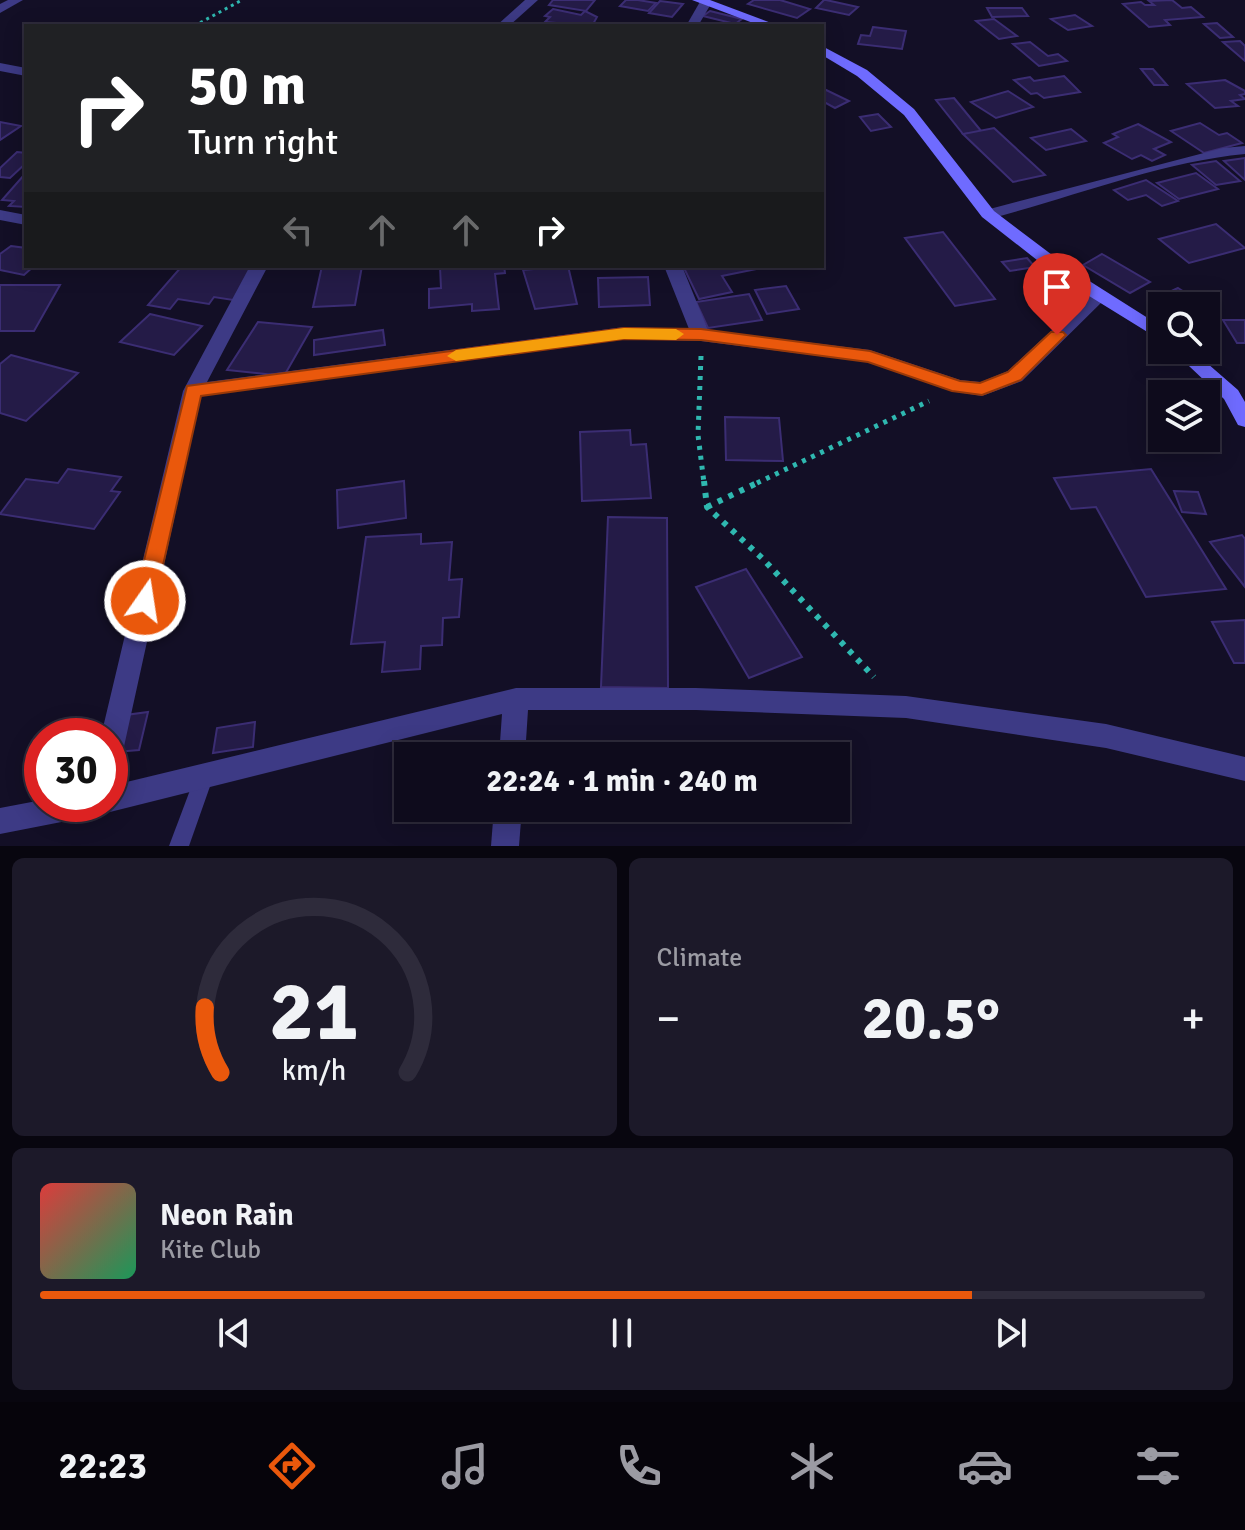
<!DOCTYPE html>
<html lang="en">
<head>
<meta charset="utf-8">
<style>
	body { margin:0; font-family:Signika,sans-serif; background:#1c1929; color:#f1f3f6; height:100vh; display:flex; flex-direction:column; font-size:30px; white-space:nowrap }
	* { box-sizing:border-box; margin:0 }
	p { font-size:26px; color:#9b9ba3 }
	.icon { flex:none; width:44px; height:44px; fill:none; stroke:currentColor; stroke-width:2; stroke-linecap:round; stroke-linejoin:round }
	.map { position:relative; height:846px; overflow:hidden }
	.drawer { display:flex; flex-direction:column; gap:12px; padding:12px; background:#08060f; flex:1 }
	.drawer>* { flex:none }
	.guide { position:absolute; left:24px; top:24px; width:800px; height:244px; border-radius:0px; box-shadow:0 4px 20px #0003,0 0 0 2px #2e2b3b; background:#202124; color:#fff; overflow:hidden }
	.tools { position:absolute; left:1148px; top:292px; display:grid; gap:16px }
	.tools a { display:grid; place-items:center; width:72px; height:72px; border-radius:0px; background:#0e0b1c; box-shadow:0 4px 20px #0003,0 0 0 2px #2e2b3b; font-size:40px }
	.speed { position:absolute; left:24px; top:718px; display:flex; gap:16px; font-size:40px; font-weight:700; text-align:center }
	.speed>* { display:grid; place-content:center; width:104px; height:104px; border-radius:50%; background:#0e0b1c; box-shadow:0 4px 20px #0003,0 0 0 2px #2e2b3b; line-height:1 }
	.speed .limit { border:12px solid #d22; background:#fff; color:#111 }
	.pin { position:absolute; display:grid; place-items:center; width:68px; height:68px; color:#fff; margin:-82px -34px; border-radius:50% 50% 50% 0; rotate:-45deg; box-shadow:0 0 8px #0007 }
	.pin .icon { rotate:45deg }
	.me { position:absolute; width:88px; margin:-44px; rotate:13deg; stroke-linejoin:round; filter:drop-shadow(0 0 6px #0008) }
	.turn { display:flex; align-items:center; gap:28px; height:168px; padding:0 32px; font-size:36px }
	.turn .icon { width:104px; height:104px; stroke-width:2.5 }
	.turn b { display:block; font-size:56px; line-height:68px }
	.lanes { display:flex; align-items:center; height:76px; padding:0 32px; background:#0003; justify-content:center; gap:40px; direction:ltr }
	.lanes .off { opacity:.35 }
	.big { font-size:60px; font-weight:700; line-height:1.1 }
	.drawer .card { flex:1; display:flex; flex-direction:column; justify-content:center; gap:12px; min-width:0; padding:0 28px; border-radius:12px; background:#1c1929 }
	.drawer .dial { align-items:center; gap:0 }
	.dial svg { height:208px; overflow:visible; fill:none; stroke:#2e2b3b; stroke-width:7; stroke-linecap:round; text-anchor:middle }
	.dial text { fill:#f1f3f6; stroke:none }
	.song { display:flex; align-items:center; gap:24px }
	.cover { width:96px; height:96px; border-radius:12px; background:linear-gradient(135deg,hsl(0 70% 55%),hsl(150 70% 35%)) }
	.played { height:8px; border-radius:4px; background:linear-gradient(90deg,#ea580c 80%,#2e2b3b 80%) }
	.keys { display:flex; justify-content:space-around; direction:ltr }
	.heat { display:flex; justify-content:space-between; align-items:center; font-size:44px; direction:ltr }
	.drawer .tiles { flex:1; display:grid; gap:12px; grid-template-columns:1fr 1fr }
	.card:last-child { grid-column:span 2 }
	.trip { position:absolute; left:394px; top:742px; width:456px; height:80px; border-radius:0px; background:#0e0b1c; box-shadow:0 4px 20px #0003,0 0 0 2px #2e2b3b; font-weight:700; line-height:80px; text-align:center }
	.dock { display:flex; height:128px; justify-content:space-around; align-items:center; background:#06040b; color:#9b9ba3 }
	.dock .icon { width:56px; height:56px }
	.dock .selected { color:#ea580c }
	.dock b { font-size:36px; color:#f1f3f6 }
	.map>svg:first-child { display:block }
	.building { fill:#241b47; stroke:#3b2d73; stroke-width:2 }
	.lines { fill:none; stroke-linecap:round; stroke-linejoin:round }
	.path-far2 { stroke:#2fb8b0; stroke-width:3; stroke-dasharray:3 4; stroke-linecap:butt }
	.path-far1 { stroke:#2fb8b0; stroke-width:5; stroke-dasharray:4 6; stroke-linecap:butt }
	.path { stroke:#2fb8b0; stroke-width:6; stroke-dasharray:5 7; stroke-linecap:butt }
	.lane { fill:#3d3a85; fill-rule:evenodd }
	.street { fill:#3d3a85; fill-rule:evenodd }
	.secondary { fill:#6f6bff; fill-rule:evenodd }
	.route { fill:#ea580c; stroke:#983908; stroke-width:2 }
	.slow { fill:#f59e0b }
</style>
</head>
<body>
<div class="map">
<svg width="1245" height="846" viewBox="0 0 1245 846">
	<rect width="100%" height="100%" fill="#130f26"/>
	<g class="building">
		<polygon points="553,0 595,0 586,11 549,5"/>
		<polygon points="626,0 638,0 656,3 648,11 620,6"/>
		<polygon points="754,0 780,0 810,9 797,18 748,4"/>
		<polygon points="824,0 826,0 858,7 849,15 816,8"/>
		<polygon points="1172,0 1182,8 1191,7 1203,17 1165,20 1170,25 1149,27 1123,4 1141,2 1145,5 1154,5 1149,1"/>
		<polygon points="660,1 683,4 672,17 649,13"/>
		<polygon points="987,8 1022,8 1028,16 992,17"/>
		<polygon points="553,9 581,15 585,11 597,17 592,26 545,22 550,17 545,16"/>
		<polygon points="710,11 742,19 735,24 703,16"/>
		<polygon points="1075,15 1092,26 1068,30 1051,19"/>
		<polygon points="994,19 1017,36 999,39 976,21"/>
		<polygon points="1217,23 1233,37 1220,38 1204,24"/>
		<polygon points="873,27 906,31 902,49 858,44 861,35 870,36"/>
		<polygon points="1240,41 1245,46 1245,61 1223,42"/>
		<polygon points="1030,42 1048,56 1058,54 1067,61 1039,66 1013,44"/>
		<polygon points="1141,69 1153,69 1167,85 1154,85"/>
		<polygon points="1064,76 1080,92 1044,98 1037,93 1031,94 1014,80 1030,77 1034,81"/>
		<polygon points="1225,80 1245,91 1245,94 1240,95 1245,99 1231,101 1238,106 1215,108 1187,84"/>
		<polygon points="822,88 849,101 835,108 822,101"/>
		<polygon points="1008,91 1033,107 996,118 971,102"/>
		<polygon points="954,98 982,132 963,134 936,100"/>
		<polygon points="878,114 891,127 871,131 860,117"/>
		<polygon points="0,122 21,126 0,140"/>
		<polygon points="1200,123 1219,135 1227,133 1242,143 1204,153 1171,131"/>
		<polygon points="1138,124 1171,142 1154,149 1165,155 1152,161 1141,155 1132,159 1104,143 1118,137 1113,134"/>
		<polygon points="994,128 1045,175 1013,182 963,134"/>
		<polygon points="1071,129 1086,141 1046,150 1031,138"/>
		<polygon points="17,152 26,153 26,163 10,178 0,177 0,168"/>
		<polygon points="1245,158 1245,180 1224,161"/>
		<polygon points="1216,161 1240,181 1216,185 1192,165"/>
		<polygon points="1196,173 1218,189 1179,199 1157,183"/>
		<polygon points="24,175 26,207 9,206 14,201 2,200"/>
		<polygon points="1146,180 1178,201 1162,206 1146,195 1128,200 1114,190"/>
		<polygon points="1216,224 1245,248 1189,263 1159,239"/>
		<polygon points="943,232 995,299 955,306 905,238"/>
		<polygon points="11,246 26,248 26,266 34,266 24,275 0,270 0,254"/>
		<polygon points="1102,254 1150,282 1130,293 1083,265"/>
		<polygon points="1027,258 1035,267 1010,271 1002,262"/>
		<polygon points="182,266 235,266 257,269 233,300 214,297 209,304 178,299 170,309 148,305"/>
		<polygon points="322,266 362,266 355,305 313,307"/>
		<polygon points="504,266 505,273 495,274 499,309 472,311 472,304 429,308 429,289 441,288 440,267"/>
		<polygon points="568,266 577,304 535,309 523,270"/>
		<polygon points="683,266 771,266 722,276 732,292 699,299"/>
		<polygon points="648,277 650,305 599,307 598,278"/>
		<polygon points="0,285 60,285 34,331 0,331"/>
		<polygon points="786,286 799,309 767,314 755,290"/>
		<polygon points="1178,288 1197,300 1185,306 1162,306 1162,312 1148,302"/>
		<polygon points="749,294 762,320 708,328 696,302"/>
		<polygon points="150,314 202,326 174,355 120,342"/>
		<polygon points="1223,320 1245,320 1245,343 1237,343"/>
		<polygon points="258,322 312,327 284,376 227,370"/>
		<polygon points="383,330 385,345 314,355 314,340"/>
		<polygon points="11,355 78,373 26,421 0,413 0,364"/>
		<polygon points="725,417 779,418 783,461 726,460"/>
		<polygon points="630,430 631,445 646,444 651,498 582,501 580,432"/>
		<polygon points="68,469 121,477 111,491 120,492 94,529 0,514 26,479 58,483"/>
		<polygon points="1151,469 1226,589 1146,597 1096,507 1071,509 1054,478"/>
		<polygon points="404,481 406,518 338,528 337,490"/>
		<polygon points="1174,491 1198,492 1206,514 1182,512"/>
		<polygon points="608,517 667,518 668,688 601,687"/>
		<polygon points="421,534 421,544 452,542 449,580 462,579 459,617 443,618 442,645 421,646 420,669 382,672 385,642 351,644 366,537"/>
		<polygon points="1242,535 1245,539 1245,587 1210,542"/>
		<polygon points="746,569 802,657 749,678 696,587"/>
		<polygon points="1245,620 1245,663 1234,663 1212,622"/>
		<polygon points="148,712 139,750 116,752 126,715"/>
		<polygon points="255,722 253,747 213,753 217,728"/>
	</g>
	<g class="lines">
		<polyline class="path-far2" points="194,26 242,0"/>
		<g class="path-far1">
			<polyline points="701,356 698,435 704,483"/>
			<polyline points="757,483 929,401"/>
		</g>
		<g class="path">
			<polyline points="704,481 707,507 763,559 874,677"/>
			<polyline points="707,507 761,481"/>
		</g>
		<polygon class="lane" points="205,766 212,769 214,775 189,846 169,846 198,769"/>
		<g class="street">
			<polygon points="8,0 23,0 0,13 0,4"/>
			<polygon points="525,0 538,0 509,26 496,26"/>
			<polygon points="701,0 712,2 698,26 686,26"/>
			<polygon points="0,63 26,68 26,76 0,71"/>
			<path d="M1245,146V154C1159,162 1072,198 988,219L980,214L982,211L1223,148Z"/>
			<polygon points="0,210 26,215 26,225 0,220"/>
			<polygon points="250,266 268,266 207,382 624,327 689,329 664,266 682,266 708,330 870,350 960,380 981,382 1008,371 1094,291 1100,290 1109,295 1022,381 982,396 951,391 868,362 701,341 624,339 201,396 123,751 119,760 110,763 110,736 101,736 183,391"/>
			<polygon points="516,688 696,688 906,696 1106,724 1245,757 1245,781 1106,748 906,718 696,710 528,710 525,756 499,756 502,714 110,812 100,806 97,813 87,817 0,834 0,808 42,800 42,804 110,804 110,786"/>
			<polygon points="494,808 522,808 519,846 491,846"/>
		</g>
		<g class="secondary">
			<polygon points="692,0 710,0 779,26 761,26"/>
			<polygon points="822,46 867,70 914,109 994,211 1072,270 1162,327 1162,341 1060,278 982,217 904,115 857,76 822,55"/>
			<polygon points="1172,350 1192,350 1238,390 1245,402 1245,427 1238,425 1224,399"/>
		</g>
	</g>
	<polygon class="route" points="624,328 701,329 870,351 960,381 980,383 1008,372 1051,332 1063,332 1066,335 1021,380 982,395 952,391 868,362 701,340 624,339 201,396 155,601 152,607 145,609 137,607 134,601 187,386"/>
	<polygon class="slow" points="624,328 676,329 684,334 676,340 624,339 456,361 447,356 456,350"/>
</svg>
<div class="tools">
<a><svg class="icon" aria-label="search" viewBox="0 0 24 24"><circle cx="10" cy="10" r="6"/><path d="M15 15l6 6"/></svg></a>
<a><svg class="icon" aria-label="layers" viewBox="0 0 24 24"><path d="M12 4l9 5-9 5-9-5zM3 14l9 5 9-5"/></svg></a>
</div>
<div class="speed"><div class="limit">30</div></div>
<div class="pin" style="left:1057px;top:335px;background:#d93025"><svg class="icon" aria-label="arrive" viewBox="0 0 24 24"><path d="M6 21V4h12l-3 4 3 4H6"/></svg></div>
<svg class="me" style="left:145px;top:601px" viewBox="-20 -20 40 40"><circle r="17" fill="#ea580c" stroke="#fff" stroke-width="3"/><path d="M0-11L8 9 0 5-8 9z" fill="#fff"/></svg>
<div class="trip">22:24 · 1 min · 240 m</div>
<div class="guide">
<div class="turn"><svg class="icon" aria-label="right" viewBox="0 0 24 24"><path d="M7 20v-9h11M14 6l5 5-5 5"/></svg><div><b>50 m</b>Turn right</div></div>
<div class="lanes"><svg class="icon off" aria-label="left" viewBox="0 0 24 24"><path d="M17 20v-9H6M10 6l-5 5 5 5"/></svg><svg class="icon off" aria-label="ahead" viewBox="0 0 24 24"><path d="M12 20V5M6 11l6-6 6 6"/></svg><svg class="icon off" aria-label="ahead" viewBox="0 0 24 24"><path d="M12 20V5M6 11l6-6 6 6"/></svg><svg class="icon" aria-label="right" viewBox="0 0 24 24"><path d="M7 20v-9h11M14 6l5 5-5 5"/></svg></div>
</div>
</div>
<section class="drawer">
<div class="tiles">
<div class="card dial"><svg viewBox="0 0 100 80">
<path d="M14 69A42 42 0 1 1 86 69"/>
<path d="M14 69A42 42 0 0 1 8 44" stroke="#ea580c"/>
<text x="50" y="56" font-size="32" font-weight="700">21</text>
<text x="50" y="72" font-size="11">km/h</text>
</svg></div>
<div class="card"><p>Climate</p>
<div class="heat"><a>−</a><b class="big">20.5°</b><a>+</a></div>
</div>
<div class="card">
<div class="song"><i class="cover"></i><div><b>Neon Rain</b><p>Kite Club</p></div></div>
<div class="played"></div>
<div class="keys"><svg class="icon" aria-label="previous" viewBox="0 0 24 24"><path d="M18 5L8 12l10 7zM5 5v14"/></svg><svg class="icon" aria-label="pause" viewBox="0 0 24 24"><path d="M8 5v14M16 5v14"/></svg><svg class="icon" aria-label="next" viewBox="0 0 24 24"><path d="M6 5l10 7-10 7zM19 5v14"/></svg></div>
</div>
</div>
</section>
<nav class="dock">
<b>22:23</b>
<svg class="icon selected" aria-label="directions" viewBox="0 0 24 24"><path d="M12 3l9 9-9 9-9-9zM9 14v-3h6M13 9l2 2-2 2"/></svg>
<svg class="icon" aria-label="music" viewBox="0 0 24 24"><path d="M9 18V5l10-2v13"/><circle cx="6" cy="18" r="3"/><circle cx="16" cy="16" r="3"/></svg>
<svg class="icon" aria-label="phone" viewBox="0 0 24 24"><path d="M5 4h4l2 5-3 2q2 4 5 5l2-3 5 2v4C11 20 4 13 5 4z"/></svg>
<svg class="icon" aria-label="climate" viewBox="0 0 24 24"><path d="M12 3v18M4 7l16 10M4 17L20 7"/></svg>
<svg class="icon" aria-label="car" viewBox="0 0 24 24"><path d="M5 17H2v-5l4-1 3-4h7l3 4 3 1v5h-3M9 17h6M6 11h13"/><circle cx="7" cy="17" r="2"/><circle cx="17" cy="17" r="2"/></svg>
<svg class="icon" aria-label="filters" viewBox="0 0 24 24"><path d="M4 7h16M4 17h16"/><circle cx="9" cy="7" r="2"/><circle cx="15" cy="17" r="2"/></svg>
</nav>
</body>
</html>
